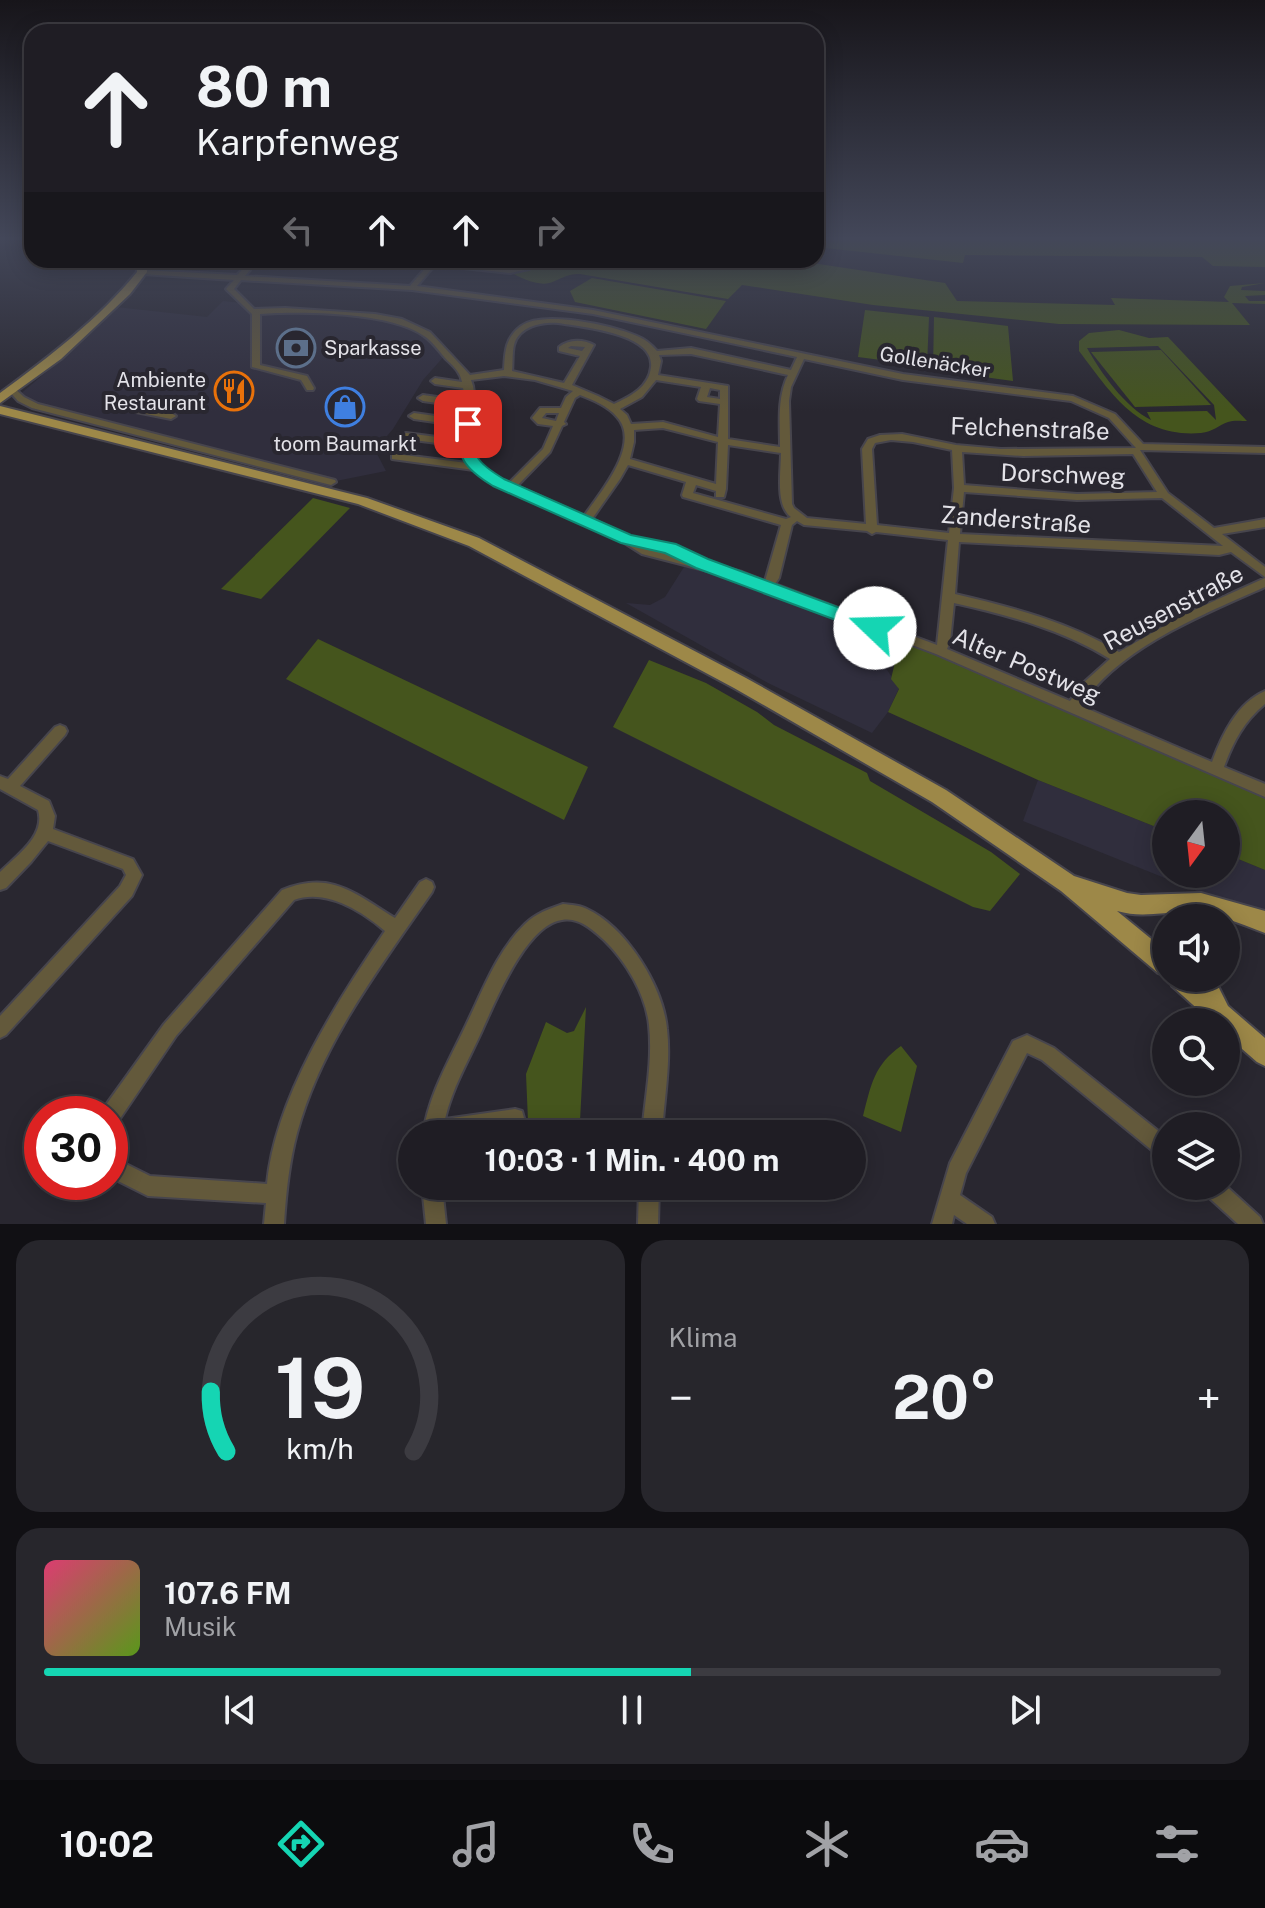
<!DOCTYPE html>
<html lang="de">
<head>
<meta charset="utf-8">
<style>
	body { margin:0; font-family:"Public Sans",sans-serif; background:#27262c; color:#f1f3f6; height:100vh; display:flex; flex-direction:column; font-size:30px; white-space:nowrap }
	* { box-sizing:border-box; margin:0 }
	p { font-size:26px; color:#a1a2a6 }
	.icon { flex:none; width:44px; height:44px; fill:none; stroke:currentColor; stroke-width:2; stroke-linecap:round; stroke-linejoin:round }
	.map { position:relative; height:1224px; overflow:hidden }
	.details { display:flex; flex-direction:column; gap:16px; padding:16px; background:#111014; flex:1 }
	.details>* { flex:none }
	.guide { position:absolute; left:24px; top:24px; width:800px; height:244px; border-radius:24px; box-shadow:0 4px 20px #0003,0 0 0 2px #3c3b41; background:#1f1d24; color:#f1f3f6; overflow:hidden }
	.needle { width:52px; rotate:195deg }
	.fabs { position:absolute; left:1152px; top:800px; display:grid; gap:16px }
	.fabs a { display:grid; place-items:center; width:88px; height:88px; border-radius:50%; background:#1f1d24; box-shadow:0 4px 20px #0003,0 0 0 2px #3c3b41; font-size:40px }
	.speed { position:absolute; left:24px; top:1096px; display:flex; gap:16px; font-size:40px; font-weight:700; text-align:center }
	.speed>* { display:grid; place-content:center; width:104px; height:104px; border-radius:50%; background:#1f1d24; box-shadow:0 4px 20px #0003,0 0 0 2px #3c3b41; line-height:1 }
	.speed .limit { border:12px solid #d22; background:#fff; color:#111 }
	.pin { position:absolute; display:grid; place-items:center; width:68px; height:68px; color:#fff; margin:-34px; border-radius:16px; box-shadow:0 4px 12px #0006 }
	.me { position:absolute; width:88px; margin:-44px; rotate:291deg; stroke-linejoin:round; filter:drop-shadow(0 0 6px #0008) }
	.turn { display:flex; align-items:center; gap:28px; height:168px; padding:0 40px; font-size:36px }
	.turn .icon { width:104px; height:104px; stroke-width:2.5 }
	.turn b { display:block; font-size:56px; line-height:68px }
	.lanes { display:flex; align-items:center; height:76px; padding:0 40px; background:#0003; justify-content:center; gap:40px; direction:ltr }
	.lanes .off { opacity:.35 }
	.big { font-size:60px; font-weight:700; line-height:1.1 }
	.details .tile { flex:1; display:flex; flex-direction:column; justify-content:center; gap:12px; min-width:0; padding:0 28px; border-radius:24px; background:#27262c }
	.details .dial { align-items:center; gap:0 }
	.dial svg { height:208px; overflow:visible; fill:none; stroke:#3c3b41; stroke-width:7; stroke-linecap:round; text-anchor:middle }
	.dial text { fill:#f1f3f6; stroke:none }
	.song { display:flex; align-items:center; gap:24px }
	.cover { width:96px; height:96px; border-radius:12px; background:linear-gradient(135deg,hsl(340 70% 55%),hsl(90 70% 35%)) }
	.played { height:8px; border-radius:4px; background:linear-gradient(90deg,#15d5b3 55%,#3c3b41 55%) }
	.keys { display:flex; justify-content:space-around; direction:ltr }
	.heat { display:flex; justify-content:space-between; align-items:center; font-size:44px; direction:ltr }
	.details .tiles { flex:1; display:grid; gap:16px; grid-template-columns:1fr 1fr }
	.tile:last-child { grid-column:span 2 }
	.trip { position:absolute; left:398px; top:1120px; width:468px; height:80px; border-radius:40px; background:#1f1d24; box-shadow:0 4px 20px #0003,0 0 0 2px #3c3b41; font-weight:700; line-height:80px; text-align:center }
	.menu { display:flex; height:128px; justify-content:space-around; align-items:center; background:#0c0c0e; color:#a1a2a6 }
	.menu .icon { width:56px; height:56px }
	.menu .active { color:#15d5b3 }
	.menu b { font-size:36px; color:#f1f3f6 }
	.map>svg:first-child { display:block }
	.built { fill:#302e3d }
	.green { fill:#45551d; fill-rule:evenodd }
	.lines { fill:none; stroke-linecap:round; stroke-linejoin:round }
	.minor-casing { stroke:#47454d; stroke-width:4 }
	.major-casing { stroke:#47454d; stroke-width:4 }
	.minor { fill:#63593b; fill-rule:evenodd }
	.major { fill:#9d8848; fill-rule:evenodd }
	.route { fill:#15d5b3; stroke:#0e8a74; stroke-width:2 }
	.labels { text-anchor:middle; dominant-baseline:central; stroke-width:8; stroke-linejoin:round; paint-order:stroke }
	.far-poi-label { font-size:20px; fill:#e3e2e8; stroke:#292730; text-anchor:start }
	.far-street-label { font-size:20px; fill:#e3e2e8; stroke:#292730 }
	.street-label { font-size:24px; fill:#e3e2e8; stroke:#292730 }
</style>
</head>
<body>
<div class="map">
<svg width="1265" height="1224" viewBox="0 0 1265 1224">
	<rect width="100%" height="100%" fill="#292730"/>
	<g class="built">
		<polygon points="223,301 242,303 250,311 375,316 421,330 446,354 423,380 393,429 375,450 386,471 331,482 35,406 18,396 79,344 116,307 207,317"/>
		<polygon points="684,567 715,572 858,626 899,688 888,712 872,733 768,683 626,603 650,605 665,597"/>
		<polygon points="1038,780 1166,831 1166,874 1226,874 1226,854 1265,870 1265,913 1212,897 1023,821"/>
	</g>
	<g class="green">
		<polygon points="816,240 1265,240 1265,267 1213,266 1202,257 965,255 963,263 816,247"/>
		<path d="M571,260H792L945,283L957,301L1115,305L1111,298L1229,302L1224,297L1230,286L1265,283L1242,287L1241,290L1265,291V295L1245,296L1249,301H1265V304L1232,303L1250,325L1059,324L873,305L742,285L728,299L580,274C564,274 561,280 549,283C538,286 521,278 512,273L530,268L537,262L565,265Z"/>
		<polygon points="592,278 726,301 706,329 575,302 570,291"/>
		<polygon points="865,310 929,317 927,366 858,357"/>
		<polygon points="934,317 1008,326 1013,381 933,370"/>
		<path d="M1119,330L1149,338L1168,337L1247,421C1242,421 1233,420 1228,422C1219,425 1213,432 1201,433C1138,438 1112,394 1079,351V341L1089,333ZM1158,346L1214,405L1216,420L1207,411L1147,412L1151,420C1125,407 1101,373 1087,348Z"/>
		<polygon points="1161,350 1211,405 1135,407 1091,352"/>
		<polygon points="313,498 350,508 261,599 221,589"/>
		<polygon points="901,637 1265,791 1265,870 1226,854 1226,814 1166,814 1166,831 1038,780 888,712 899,689 891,679"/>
		<polygon points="318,639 588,767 564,820 286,679"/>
		<polygon points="649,660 706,683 757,712 774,725 867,773 870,781 991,852 1020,874 990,911 973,907 613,727"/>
		<polygon points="586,1007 580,1121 528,1121 526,1074 546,1022 567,1033 574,1031"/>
		<path d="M901,1046L917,1066L901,1132L863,1116C871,1085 874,1065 901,1046Z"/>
	</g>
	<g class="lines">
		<defs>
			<g id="minor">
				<path d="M243,260H251L250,270L245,276L410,286L428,265L403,262L399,260H424L510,269L523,265L530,260H538L529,269L510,273L435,265L417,286L593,310L903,374L1073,396L1115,414L1143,444L1265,447V453L1140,450L1168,493L1214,528L1265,519V527L1222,534L1265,567V577L1231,552L1219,555L959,542L955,594C1011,607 1069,622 1119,652L1183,615L1265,578V587C1204,614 1118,648 1081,706L1212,762C1222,735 1237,703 1265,691V704C1244,721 1233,742 1224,767L1265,784V797L936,654L735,578L642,554L623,542L506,490L486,480L474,470L392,459V455L396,454L467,463L460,446L406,439L401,436L406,433L460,440L462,426L414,419L409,416L414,413L464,420L466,407L423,401L418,398L423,395L466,401L463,388L435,384L431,381L435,378L462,382C460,371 453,366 445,358C439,351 432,341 424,336C391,312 301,311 260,314V365L307,376L314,388L313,390H307L301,380L252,367V314L226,289L234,280L142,274L138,272L142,270L237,275L242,270ZM241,280L412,290L593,314L797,357L791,370L691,348L657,351C651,344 645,339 637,336C612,325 543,310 521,326C505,338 505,352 504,370L470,375L430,332L402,319L375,314L285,308L254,309L234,289ZM558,323C582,327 655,333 651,367C649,387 631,396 614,404L598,396L572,385L594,345C583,339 569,339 559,347V351L580,356L564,383L512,371C513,363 512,353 514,345C519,326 542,322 558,323ZM571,346L585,347L582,351L568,348ZM691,354L788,375C777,398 780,422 780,447L728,439V386L658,375L661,361L659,355ZM804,359L903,380L1071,401L1109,418L1136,448L1001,449L956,445L902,434L880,435L868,439L862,449L866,524L807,518L794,508L792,504L789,401L791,387ZM504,376L535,380L573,391L566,397L561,408H540L532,418L538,424L553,426L543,449L509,483L494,476L476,462L469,444L476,405L473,386L471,380ZM656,380L701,387L697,399L699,401L720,404L718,437L663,422L631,424L627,415L620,409L642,397ZM710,388L720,390V399L707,397ZM580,395C593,400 608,406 617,417C642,444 600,493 584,516L517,486L550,452L562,426L566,424L564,422L575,398ZM546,413H559L556,421L542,418ZM663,428L718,442L716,484L630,459L634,442V430ZM891,440L913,442L952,450L954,488L949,533L877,525L872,449L875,443ZM728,445L781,453C781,472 775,505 791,517L786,519L693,493L696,485L716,491V497H724L726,489ZM962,452L1023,456L1133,454L1157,492L1077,494L964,485ZM628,465L686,482L682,495L683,497L781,525L765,581L742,572L701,561L700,557L674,545L631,537L592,519L620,479ZM964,492L1077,500L1162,498L1223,546L960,534ZM797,521L804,525L867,531L872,534L876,532L948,540L937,645L775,584L779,578L792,525ZM954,603C1008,615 1063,630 1110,659L1081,685L1070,701L947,649L950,642Z"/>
				<polygon points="13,387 24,397 38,404 335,480 336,482 331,485 32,408 18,401 8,390"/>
				<polygon points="129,405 171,413 176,416 171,419 126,410 126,406"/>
				<path d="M60,725L65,727L67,731L65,735L20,786L49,801L55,816L53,829L133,859L142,875L132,896L6,1035L0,1038V1016L120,886L126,875L123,869L48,841L31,862L6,888L0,890V872C16,856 46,836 38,810L0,789V776L8,779L55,727Z"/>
				<path d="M426,879L432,882L434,887L432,892C380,967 321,1044 297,1133C289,1163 286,1193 284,1224H264L266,1203L148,1196L110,1177V1147L117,1150L124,1163L150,1176L267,1184C275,1098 337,1001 385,931C362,911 325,888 294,900L176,1036L117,1123L110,1125V1114H101L103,1109L164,1024L282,890C331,870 354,893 395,918L420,882Z"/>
				<path d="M563,904C571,905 580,905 587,909C626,927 663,986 667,1029C671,1063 664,1099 662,1134H642C645,1098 653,1061 649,1025C646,995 626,961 604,940C593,930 579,917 562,920C525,925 494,1005 480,1035C467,1063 452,1089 445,1119L515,1109L522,1111L524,1118L522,1125L515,1127L471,1134H423C429,1094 449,1061 466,1025C483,990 497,951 525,924C536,913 549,909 563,904Z"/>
				<polygon points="1027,1035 1054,1048 1166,1137 1166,1159 1159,1156 1042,1060 1027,1053 966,1173 960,1195 992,1217 995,1224 967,1224 954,1215 952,1224 932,1224 950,1163 1013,1041"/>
				<polygon points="422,1186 442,1186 446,1224 426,1224"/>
				<polygon points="639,1186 659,1186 658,1224 638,1224"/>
				<polygon points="1201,1186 1226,1186 1260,1217 1263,1224 1238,1224 1204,1193"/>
			</g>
			<g id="major">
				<path d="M136,260H146L147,272L130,294L61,359L0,403V393C49,357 99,319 137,272Z"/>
				<path d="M0,406L367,498L479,538L746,678L946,790L1074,876L1127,893L1141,895L1201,893L1265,911V933C1239,923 1214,912 1186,912C1162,912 1141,918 1117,911L1166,951V976L1158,973L1061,891L932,802L734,688L469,546L358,504L0,414Z"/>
				<polygon points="1169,978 1214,978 1228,1006 1265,1038 1265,1066 1257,1062 1226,1035 1226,1022 1212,1022 1172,986"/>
			</g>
		</defs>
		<use href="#minor" class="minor-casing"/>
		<use href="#major" class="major-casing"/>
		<use href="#minor" class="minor"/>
		<use href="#major" class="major"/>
	</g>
	<linearGradient id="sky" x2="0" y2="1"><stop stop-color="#17151a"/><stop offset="0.58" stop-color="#434759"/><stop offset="1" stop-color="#434759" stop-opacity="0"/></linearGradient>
	<rect width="1265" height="411" fill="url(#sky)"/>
	<path class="route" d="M468,419L475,424C470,455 477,463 504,479L631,535L676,544L708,559L881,623L884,628L881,632H868L696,568L665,553L621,543L493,486C465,469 455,457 460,424Z"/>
	<defs>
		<symbol id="bank-ring" viewBox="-11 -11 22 22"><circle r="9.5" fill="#292730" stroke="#5c6f8a" stroke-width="1.5"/><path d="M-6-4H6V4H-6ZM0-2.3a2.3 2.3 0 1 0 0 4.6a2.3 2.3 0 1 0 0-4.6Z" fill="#5c6f8a"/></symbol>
		<symbol id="restaurant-ring" viewBox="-11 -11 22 22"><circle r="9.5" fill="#292730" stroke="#e8710a" stroke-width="1.5"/><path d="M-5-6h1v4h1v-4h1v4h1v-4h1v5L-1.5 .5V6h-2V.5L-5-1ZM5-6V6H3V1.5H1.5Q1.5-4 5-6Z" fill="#e8710a"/></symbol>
		<symbol id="shop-ring" viewBox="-11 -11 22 22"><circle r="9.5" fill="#292730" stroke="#3f7fe0" stroke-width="1.5"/><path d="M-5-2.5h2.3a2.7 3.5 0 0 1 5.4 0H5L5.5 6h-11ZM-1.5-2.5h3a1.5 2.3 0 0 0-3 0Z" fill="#3f7fe0"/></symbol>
	</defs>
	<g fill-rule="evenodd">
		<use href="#bank-ring" x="274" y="326" width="44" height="44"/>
		<use href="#restaurant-ring" x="212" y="369" width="44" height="44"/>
		<use href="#shop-ring" x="323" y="385" width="44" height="44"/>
	</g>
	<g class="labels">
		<g class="far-poi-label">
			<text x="324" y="348">Sparkasse</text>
			<text x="206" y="380" text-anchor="end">Ambiente<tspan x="206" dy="23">Restaurant</tspan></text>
			<text x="345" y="444" text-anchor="middle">toom Baumarkt</text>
		</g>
		<g class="far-street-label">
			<text transform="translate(935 362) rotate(9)">Gollenäcker</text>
		</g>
		<g class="street-label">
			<text transform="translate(1030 428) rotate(2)">Felchenstraße</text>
			<text transform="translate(1063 474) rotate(2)">Dorschweg</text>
			<text transform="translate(1016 519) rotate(4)">Zanderstraße</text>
			<text transform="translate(1173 607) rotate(-28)">Reusenstraße</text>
			<text transform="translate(1027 665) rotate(23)">Alter Postweg</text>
		</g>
	</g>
</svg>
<div class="fabs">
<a><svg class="needle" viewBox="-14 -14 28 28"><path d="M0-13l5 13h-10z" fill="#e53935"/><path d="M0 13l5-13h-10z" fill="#a1a2a6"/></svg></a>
<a><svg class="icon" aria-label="sound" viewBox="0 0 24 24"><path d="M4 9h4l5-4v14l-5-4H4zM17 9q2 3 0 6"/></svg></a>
<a><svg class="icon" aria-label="search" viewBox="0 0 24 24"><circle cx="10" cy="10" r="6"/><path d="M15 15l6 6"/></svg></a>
<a><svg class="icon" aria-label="layers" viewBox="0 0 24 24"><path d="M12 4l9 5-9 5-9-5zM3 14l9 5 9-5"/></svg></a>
</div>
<div class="speed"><div class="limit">30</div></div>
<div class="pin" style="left:468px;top:424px;background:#d93025"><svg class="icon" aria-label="arrive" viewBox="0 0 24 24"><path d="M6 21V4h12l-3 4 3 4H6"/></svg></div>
<svg class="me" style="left:875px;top:628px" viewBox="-20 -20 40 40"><circle r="19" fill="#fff"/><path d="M0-13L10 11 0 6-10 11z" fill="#15d5b3"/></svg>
<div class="trip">10:03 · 1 Min. · 400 m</div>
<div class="guide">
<div class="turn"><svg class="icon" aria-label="ahead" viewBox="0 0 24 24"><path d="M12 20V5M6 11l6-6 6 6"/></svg><div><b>80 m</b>Karpfenweg</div></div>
<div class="lanes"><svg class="icon off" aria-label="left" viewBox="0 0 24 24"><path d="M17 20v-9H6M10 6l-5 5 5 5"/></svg><svg class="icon" aria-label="ahead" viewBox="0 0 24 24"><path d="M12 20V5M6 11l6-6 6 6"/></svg><svg class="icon" aria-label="ahead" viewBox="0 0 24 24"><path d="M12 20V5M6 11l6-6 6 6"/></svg><svg class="icon off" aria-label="right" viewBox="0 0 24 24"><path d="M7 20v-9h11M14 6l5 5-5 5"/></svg></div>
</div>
</div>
<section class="details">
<div class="tiles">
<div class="tile dial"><svg viewBox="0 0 100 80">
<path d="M14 69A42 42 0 1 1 86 69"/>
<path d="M14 69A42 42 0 0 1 8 46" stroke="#15d5b3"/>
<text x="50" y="56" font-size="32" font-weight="700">19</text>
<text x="50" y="72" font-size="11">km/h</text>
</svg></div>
<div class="tile"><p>Klima</p>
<div class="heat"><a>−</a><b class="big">20°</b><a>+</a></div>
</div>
<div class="tile">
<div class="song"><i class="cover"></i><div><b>107.6 FM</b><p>Musik</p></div></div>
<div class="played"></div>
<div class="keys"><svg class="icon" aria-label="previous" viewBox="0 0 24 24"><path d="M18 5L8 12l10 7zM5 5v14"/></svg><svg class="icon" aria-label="pause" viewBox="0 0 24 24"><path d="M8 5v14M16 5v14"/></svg><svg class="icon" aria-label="next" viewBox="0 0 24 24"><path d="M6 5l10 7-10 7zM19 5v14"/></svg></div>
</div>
</div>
</section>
<nav class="menu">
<b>10:02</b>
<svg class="icon active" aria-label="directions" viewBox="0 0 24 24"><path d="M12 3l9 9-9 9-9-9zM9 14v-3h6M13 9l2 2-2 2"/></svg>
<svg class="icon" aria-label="music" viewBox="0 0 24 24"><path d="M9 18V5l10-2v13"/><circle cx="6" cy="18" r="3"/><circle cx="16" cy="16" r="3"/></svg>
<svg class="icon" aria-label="phone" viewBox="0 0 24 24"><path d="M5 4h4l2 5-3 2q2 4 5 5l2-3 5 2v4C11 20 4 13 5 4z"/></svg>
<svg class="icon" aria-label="climate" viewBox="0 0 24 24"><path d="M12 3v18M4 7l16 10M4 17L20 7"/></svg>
<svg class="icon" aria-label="car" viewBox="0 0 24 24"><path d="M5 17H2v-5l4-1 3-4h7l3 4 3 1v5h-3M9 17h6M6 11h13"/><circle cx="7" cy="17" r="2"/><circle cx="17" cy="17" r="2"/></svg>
<svg class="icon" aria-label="filters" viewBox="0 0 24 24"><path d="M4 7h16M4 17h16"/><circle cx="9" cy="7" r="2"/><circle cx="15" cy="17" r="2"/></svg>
</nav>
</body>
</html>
